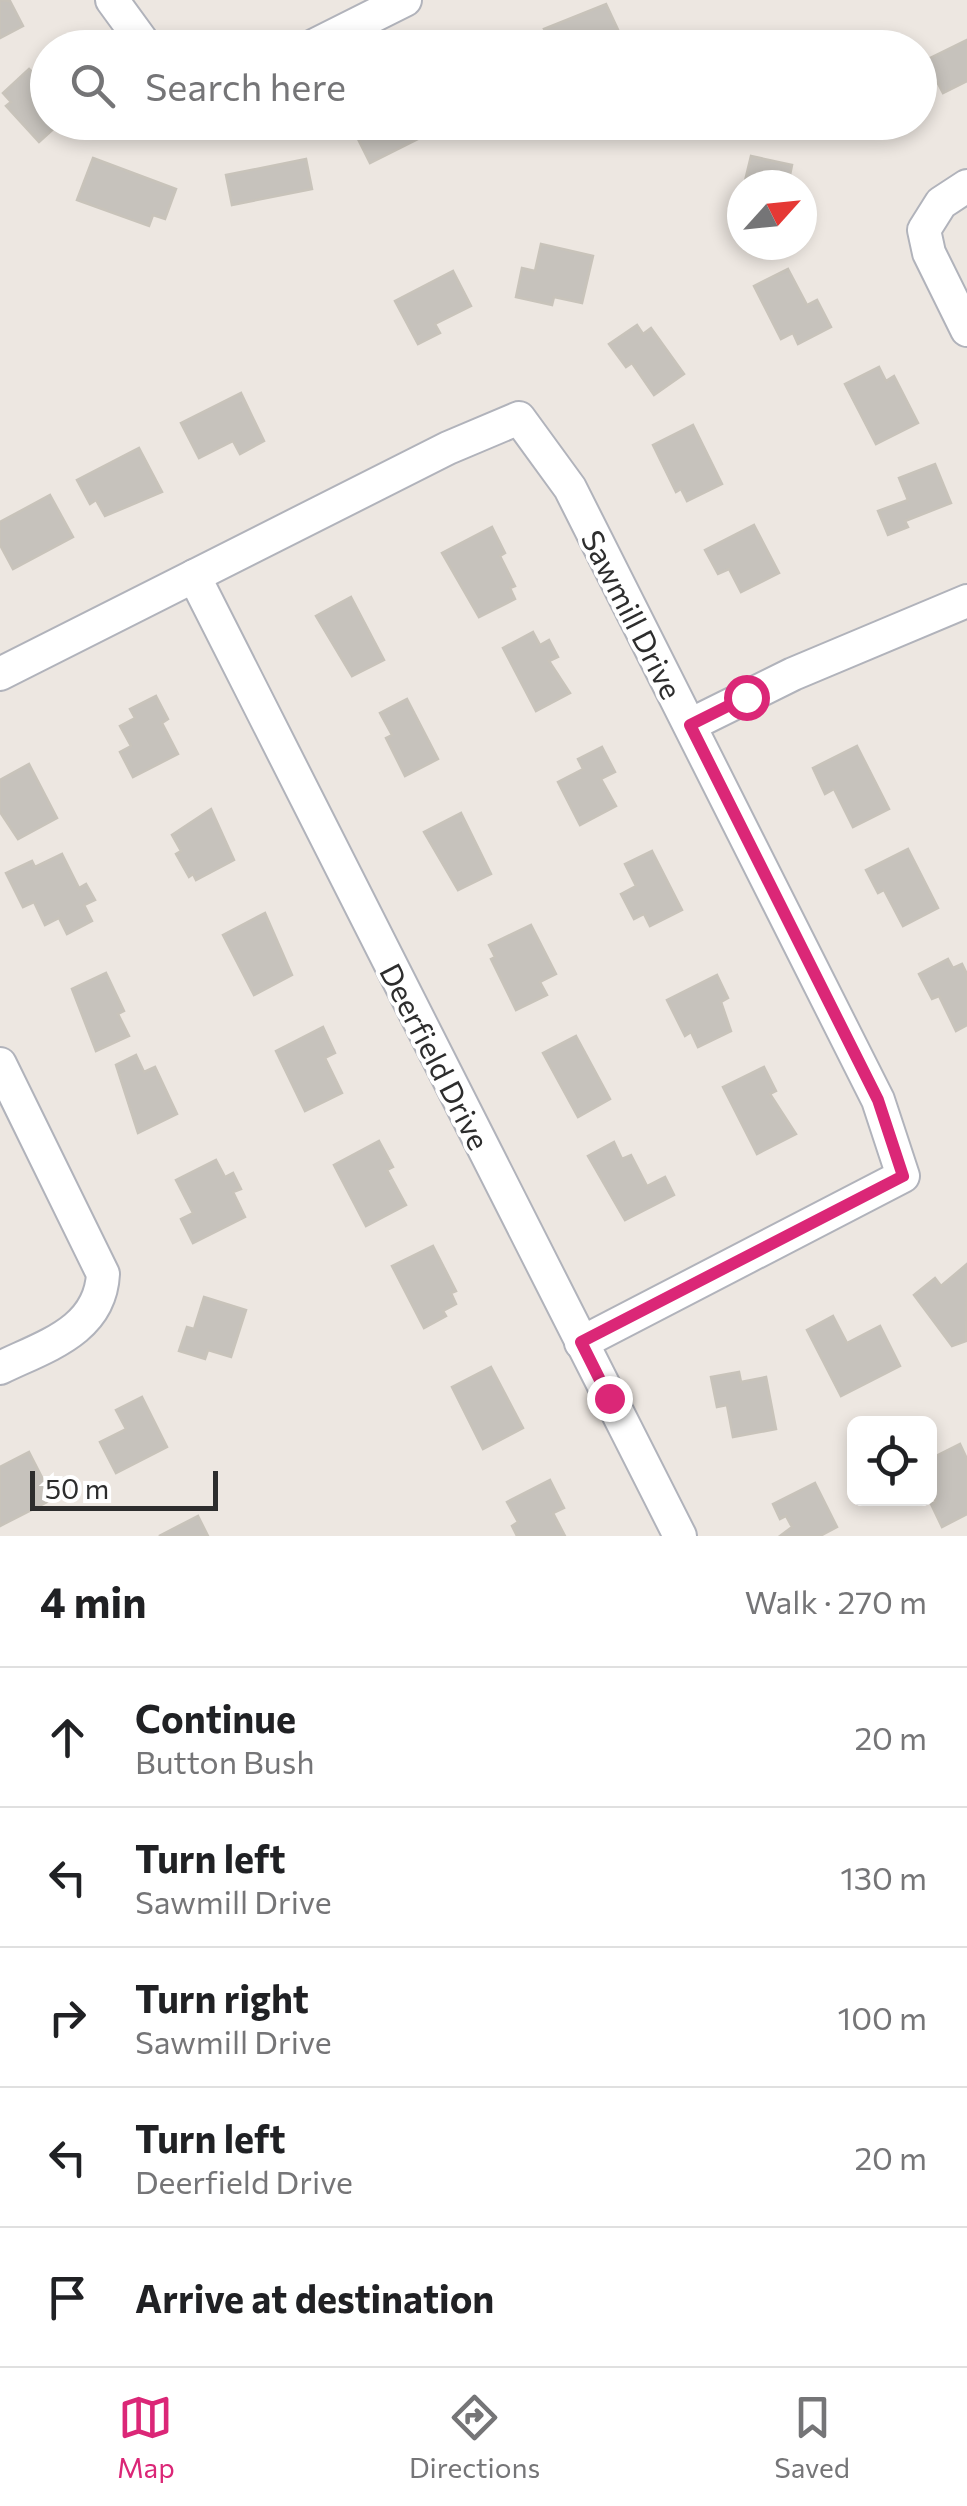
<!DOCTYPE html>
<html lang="en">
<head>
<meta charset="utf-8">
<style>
  body { margin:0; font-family:Commissioner,sans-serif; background:#f6f6f6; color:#202124 }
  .controls { position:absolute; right:30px; bottom:30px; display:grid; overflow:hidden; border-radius:15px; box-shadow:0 5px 15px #0003 }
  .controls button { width:90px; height:90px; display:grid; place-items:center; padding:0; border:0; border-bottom:2px solid #e0e0e0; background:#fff; color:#202124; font:50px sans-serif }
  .compass { position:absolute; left:727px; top:170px; width:90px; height:90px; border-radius:50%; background:#fff; box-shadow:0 5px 15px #0003; rotate:63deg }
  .scale { position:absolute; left:30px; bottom:25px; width:188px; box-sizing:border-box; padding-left:10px; border:5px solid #2d2d2d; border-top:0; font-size:28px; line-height:35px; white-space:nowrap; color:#2d2d2d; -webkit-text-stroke:8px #fff; paint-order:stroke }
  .stop { position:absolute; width:30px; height:30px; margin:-22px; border:8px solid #db2777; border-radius:50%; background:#fff }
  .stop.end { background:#db2777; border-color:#fff; box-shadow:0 2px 10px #0008 }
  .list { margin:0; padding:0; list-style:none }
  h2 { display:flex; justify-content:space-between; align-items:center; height:130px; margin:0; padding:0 40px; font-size:42px }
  h2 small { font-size:32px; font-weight:400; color:#757577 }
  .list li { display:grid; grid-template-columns:65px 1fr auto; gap:30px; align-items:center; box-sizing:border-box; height:140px; padding:0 40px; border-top:2px solid #e0e0e0 }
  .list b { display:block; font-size:38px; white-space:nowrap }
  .list p { margin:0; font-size:32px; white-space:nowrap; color:#757577 }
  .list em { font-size:32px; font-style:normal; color:#757577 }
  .icon { flex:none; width:55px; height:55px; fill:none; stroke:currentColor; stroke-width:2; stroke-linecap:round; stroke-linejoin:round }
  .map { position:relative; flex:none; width:967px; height:1536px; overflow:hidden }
  .search { position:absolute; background:#fff; box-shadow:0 5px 15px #0003; left:30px; right:30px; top:30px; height:110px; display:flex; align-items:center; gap:25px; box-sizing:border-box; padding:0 35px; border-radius:55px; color:#757577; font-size:38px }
  .sheet { height:830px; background:#fff }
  nav { display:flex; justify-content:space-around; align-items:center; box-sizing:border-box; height:140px; border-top:2px solid #e0e0e0; background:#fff; font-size:28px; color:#757577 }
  nav a { display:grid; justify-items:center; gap:5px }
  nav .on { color:#db2777 }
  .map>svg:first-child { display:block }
  .building { fill:#c6c2bc; stroke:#c8c3ba; stroke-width:2.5 }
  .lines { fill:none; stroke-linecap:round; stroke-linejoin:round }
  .minor-casing { stroke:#b1b3bb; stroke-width:36 }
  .minor { stroke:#fff; stroke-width:32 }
  .route { stroke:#db2777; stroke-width:12 }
  .labels { text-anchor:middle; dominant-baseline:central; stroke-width:8; stroke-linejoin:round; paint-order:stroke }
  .street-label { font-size:30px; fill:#2d2d2d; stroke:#fff }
</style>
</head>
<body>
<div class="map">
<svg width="967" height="1536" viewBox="0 0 967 1536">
  <rect width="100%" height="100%" fill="#ede7e1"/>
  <g class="building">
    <path d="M0 0 10 1 23 26 0 38Z"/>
    <path d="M606 4 620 34 607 41 610 48H553L544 29Z"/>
    <path d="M967 40V81L943 93 926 60Z"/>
    <path d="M29 69 41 81 48 80V122H61L39 142 6 106 11 102 3 93Z"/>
    <path d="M356 122H417L424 136 370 163 351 125Z"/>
    <path d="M813 122H859L828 138 820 123Z"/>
    <path d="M751 156 792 165 788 185H744Z"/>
    <path d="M93 158 176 189 165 219 153 215 149 226 77 200Z"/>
    <path d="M306 159 312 189 232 205 226 175Z"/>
    <path d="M541 244 593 256 582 303 554 297 552 305 516 297 522 268 535 271Z"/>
    <path d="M788 269 807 305 817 300 831 327 798 344 793 333 781 339 754 286Z"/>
    <path d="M453 271 471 306 435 324 440 333 418 344 395 301Z"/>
    <path d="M637 325 643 334 651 328 684 374 654 395 632 363 626 367 609 344Z"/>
    <path d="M879 367 886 381 894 376 918 423 876 444 845 384Z"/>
    <path d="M241 393 264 441 240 454 233 441 199 458 181 423Z"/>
    <path d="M693 425 722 484 687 501 681 489 676 492 653 445Z"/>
    <path d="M139 448 162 492 105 516 96 500 90 504 77 480Z"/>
    <path d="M935 464 951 503 905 521 908 527 888 535 878 511 908 500 899 478Z"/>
    <path d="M50 495 73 537 13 569 0 545V522Z"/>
    <path d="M754 525 779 573 741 592 729 569 718 574 705 550Z"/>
    <path d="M492 527 505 553 500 556 515 586 510 588 515 599 479 617 442 553Z"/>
    <path d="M351 597 384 660 352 676 316 616Z"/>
    <path d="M533 632 540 645 549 640 558 657 549 661 570 693 536 711 503 648Z"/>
    <path d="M156 696 168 719 162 723 178 754 133 777 120 752 131 746 120 726 135 718 130 709Z"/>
    <path d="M407 699 438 759 405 776 386 738 392 735 380 713Z"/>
    <path d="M857 746 889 809 853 827 834 789 825 794 813 768Z"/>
    <path d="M602 747 615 772 601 779 616 806 580 825 558 782 583 769 578 759Z"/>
    <path d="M29 764 57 818 18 839 0 812V780Z"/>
    <path d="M211 809 234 860 196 880 193 874 189 877 176 854 181 851 172 835Z"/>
    <path d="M461 813 491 874 458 890 424 832Z"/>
    <path d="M908 849 938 908 903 926 884 890 878 893 866 870Z"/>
    <path d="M652 851 682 910 650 926 644 914 634 919 621 894 636 886 625 864Z"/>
    <path d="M62 854 79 888 86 884 95 900 84 905 92 921 67 934 59 918 45 925 34 902 23 907 6 873 32 861 35 867Z"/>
    <path d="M265 913 292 975 254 995 223 935Z"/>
    <path d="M531 925 556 974 540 982 547 995 516 1010 491 959 495 957 489 945Z"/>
    <path d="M948 959 953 968 962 964 967 974V1025L956 1031 939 996 932 999 919 974Z"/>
    <path d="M106 973 124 1011 118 1014 129 1036 96 1051 72 989Z"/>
    <path d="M717 975 728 998 721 1002 731 1031 698 1047 691 1032 685 1036 667 1000Z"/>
    <path d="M323 1027 335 1053 325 1058 342 1093 305 1111 276 1051Z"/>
    <path d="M576 1036 610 1099 578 1117 543 1053Z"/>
    <path d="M136 1055 144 1072 155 1067 177 1114 138 1133 116 1065Z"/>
    <path d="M764 1067 776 1091 770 1094 796 1134 757 1154 723 1087Z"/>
    <path d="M379 1141 393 1167 387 1170 406 1205 366 1226 334 1165Z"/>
    <path d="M614 1142 622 1159 631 1155 647 1186 665 1177 674 1195 625 1220 588 1156Z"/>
    <path d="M216 1160 225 1177 233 1173 241 1189 233 1192 245 1217 193 1243 181 1219 193 1213 176 1180Z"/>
    <path d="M433 1246 456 1291 451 1293 456 1304 443 1311 446 1316 424 1328 392 1266Z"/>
    <path d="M967 1264 966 1341 952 1346 914 1295 935 1278 941 1286Z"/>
    <path d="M204 1297 246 1310 231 1357 208 1350 205 1359 179 1351 187 1327 194 1329Z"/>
    <path d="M833 1316 847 1343 880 1326 900 1366 841 1396 807 1330Z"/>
    <path d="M491 1367 523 1428 483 1449 452 1387Z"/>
    <path d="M739 1372 741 1382 766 1377 776 1429 733 1437 727 1405 717 1407 711 1377Z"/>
    <path d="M142 1397 167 1447 116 1473 100 1442 126 1429 116 1410Z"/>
    <path d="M960 1444 967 1459V1514L942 1527 931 1504 936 1502 930 1489V1459Z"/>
    <path d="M29 1452 53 1499 0 1526V1467Z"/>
    <path d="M550 1480 564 1508 553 1513 565 1536H517L512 1526 518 1522 507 1502Z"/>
    <path d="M815 1483 837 1527 820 1536H780L792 1527 786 1516 780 1519 773 1504Z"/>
    <path d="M198 1516 208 1536H159Z"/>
  </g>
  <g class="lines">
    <g class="minor-casing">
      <g id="minor">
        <path d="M112 0 147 48"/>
        <path d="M309 48 405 0"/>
        <path d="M967 186 941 203 924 230 929 253 967 330"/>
        <path d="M194 576 680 1536"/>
        <path d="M0 674 448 448 519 418 570 488 878 1100 903 1176 581 1343"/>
        <path d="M690 725 793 674 967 601"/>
        <path d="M0 1064 103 1274C100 1331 45 1346 0 1368"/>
      </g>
    </g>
    <use href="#minor" class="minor"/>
  </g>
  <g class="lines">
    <path class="route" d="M609 1398 581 1342 903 1176 878 1100 690 725 746 697"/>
  </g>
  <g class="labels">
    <g class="street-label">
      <text transform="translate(633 614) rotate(63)">Sawmill Drive</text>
      <text transform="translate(436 1056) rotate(63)">Deerfield Drive</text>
    </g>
  </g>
</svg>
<div class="controls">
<button><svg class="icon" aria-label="locate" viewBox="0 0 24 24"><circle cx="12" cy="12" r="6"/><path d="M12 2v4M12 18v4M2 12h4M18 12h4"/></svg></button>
</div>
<svg class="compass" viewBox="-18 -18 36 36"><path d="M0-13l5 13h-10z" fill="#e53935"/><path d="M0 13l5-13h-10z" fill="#757577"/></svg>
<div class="scale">50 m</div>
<div class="stop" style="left:746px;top:697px"></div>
<div class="stop end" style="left:609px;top:1398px"></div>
<div class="search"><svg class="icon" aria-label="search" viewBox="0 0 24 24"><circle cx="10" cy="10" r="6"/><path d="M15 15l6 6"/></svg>Search here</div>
</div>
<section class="sheet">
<h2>4 min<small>Walk · 270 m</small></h2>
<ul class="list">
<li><svg class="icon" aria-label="ahead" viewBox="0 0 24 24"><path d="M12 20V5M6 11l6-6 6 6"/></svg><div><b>Continue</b><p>Button Bush</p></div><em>20 m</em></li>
<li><svg class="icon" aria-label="left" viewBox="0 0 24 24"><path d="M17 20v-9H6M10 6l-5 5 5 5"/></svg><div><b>Turn left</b><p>Sawmill Drive</p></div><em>130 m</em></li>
<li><svg class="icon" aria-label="right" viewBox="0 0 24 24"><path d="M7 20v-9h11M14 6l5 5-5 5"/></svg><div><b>Turn right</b><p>Sawmill Drive</p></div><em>100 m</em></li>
<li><svg class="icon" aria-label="left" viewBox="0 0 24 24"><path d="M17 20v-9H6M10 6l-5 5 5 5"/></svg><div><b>Turn left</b><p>Deerfield Drive</p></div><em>20 m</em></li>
<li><svg class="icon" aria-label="arrive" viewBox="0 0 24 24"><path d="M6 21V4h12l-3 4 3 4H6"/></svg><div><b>Arrive at destination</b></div></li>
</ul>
</section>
<nav>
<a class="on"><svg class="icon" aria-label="map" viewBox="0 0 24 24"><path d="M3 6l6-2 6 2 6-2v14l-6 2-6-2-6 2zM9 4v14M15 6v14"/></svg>Map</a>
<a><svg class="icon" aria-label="directions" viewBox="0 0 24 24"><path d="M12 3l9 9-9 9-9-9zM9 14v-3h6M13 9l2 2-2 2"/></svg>Directions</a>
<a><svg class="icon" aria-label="saved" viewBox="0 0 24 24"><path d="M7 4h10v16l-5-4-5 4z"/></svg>Saved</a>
</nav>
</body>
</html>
